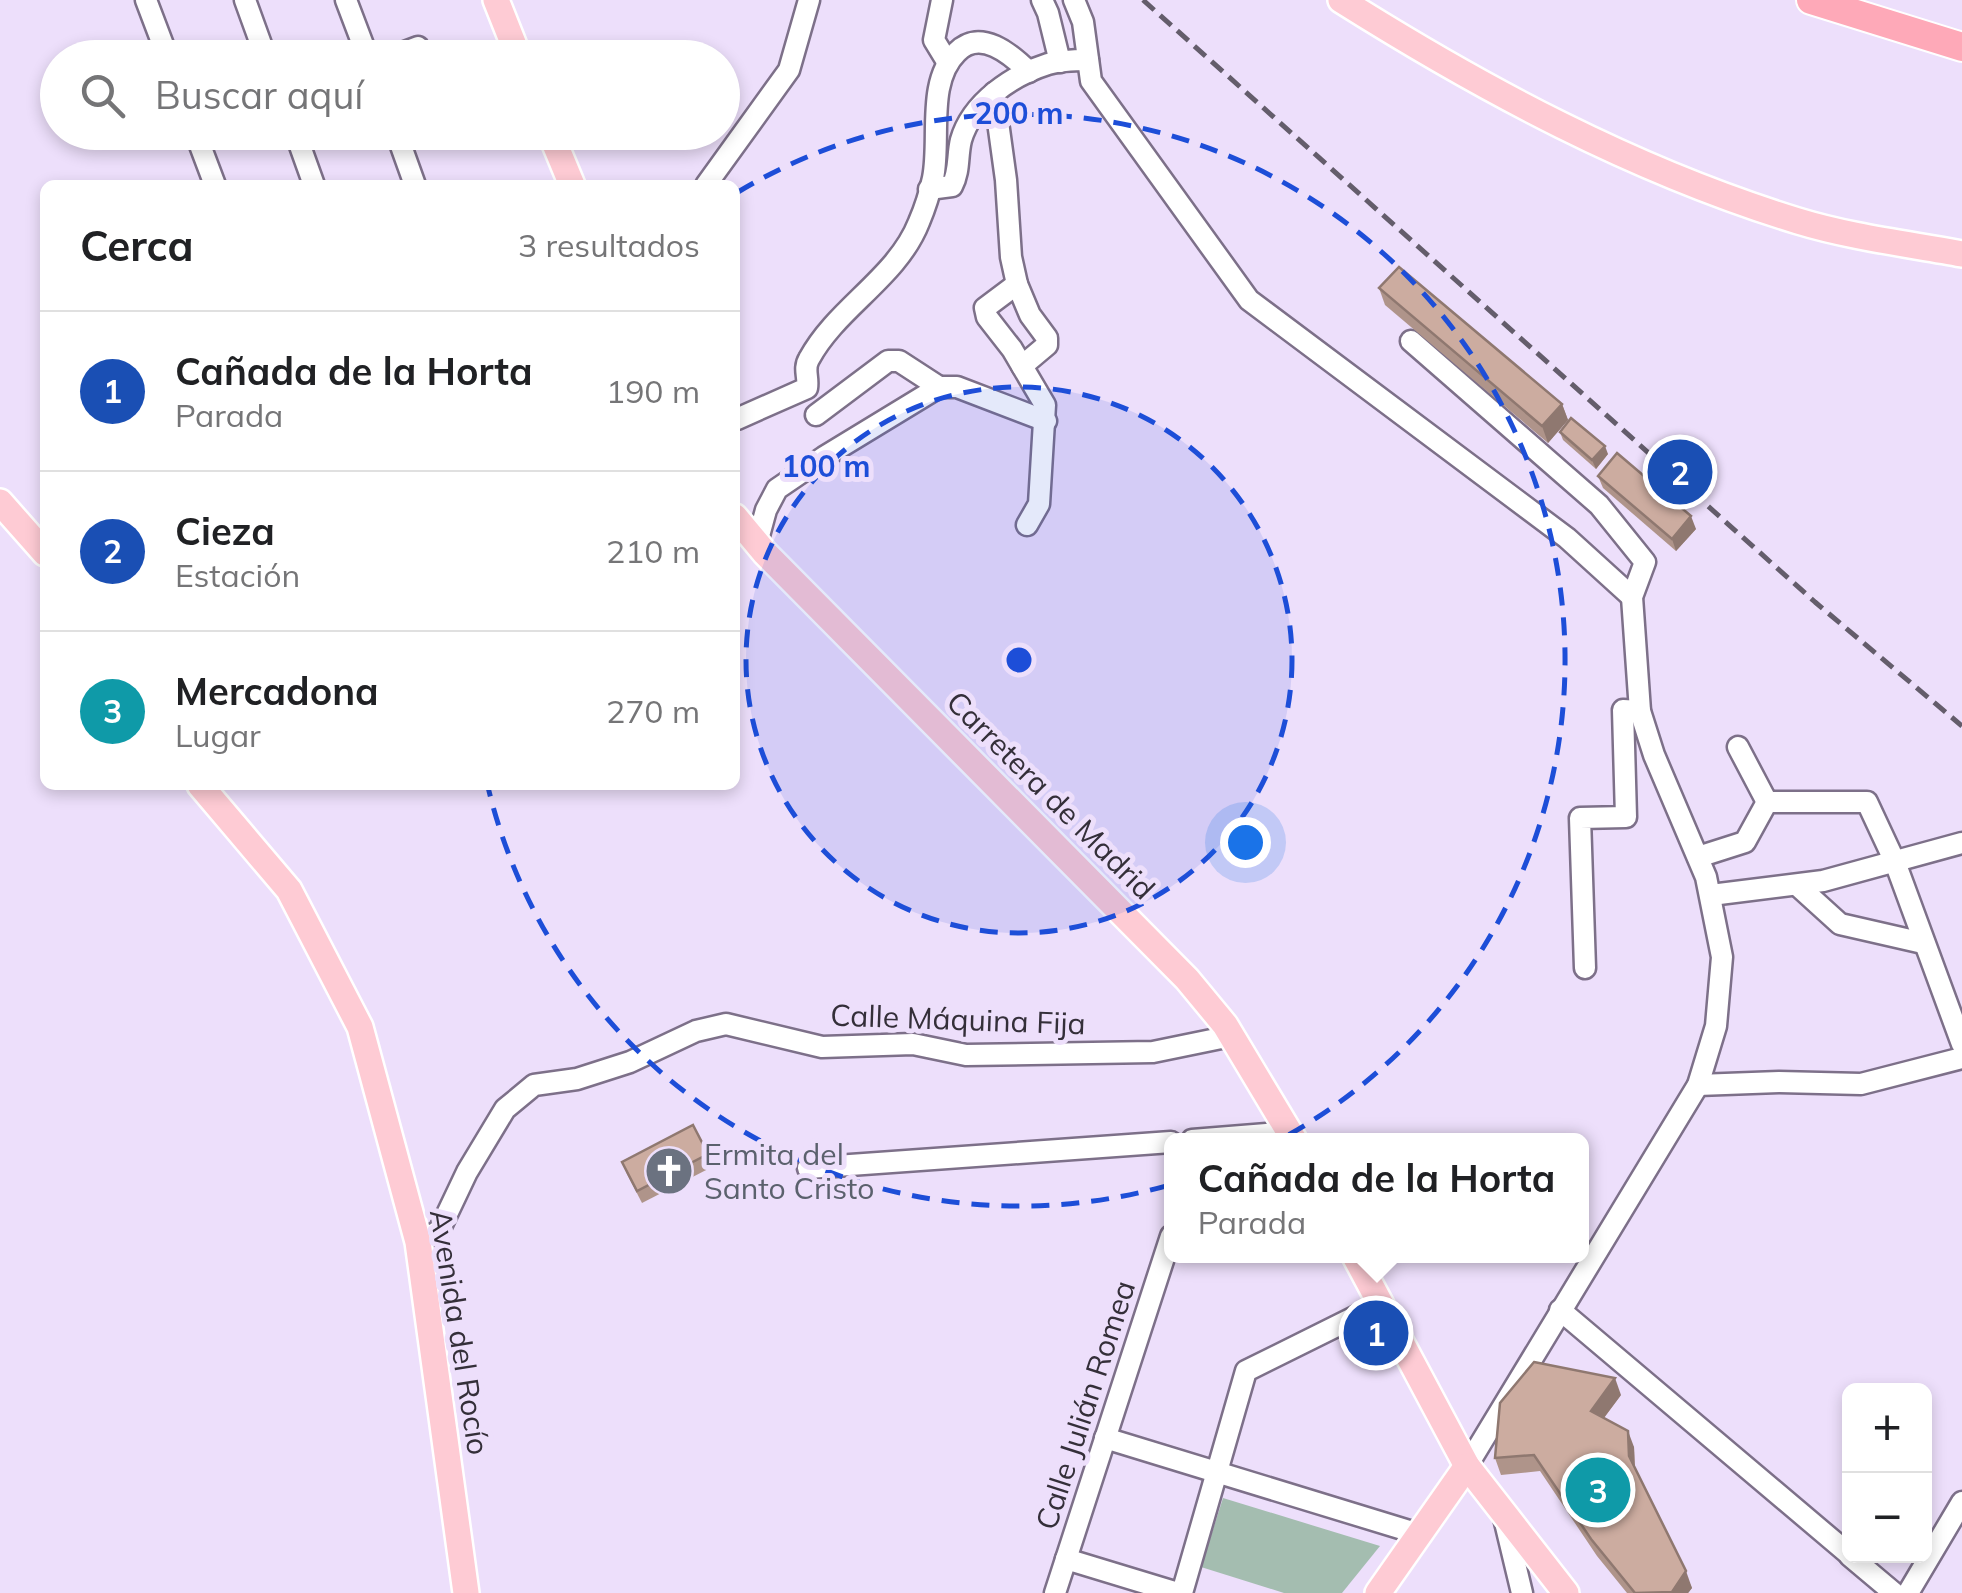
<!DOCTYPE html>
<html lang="es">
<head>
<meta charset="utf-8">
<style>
  body { margin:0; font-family:Mulish,sans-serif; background:#f2f2f2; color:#202124 }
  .controls { position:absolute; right:30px; bottom:30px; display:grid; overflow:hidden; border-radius:15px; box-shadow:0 5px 15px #0003 }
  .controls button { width:90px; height:90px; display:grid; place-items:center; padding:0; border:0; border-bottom:2px solid #e0e0e0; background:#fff; color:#202124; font:50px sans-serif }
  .you { position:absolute; left:1245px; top:842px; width:35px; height:35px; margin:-25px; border:8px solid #fff; border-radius:50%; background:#1a73e8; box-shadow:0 0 0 15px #1a73e833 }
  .badge { display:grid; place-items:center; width:65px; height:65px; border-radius:50%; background:#2563eb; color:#fff; font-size:32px; font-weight:700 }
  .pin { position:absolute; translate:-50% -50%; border:5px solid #fff; box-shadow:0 2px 10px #0006 }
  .popup { position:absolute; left:1164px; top:1133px; width:425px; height:130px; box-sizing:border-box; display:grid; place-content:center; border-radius:15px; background:#fff; filter:drop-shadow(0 2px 8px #0005); font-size:32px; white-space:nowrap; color:#757577 }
  .popup b { font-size:38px; color:#202124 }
  .popup::after { content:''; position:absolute; left:50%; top:100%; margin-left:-20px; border:20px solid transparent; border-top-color:#fff }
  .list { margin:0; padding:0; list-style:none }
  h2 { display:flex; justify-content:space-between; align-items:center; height:130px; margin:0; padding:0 40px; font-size:42px }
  h2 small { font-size:32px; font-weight:400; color:#757577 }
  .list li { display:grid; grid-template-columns:65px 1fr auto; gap:30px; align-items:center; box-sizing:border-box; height:160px; padding:0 40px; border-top:2px solid #e0e0e0 }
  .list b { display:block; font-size:38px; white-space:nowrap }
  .list p { margin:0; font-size:32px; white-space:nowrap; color:#757577 }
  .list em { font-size:32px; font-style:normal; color:#757577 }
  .icon { flex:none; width:55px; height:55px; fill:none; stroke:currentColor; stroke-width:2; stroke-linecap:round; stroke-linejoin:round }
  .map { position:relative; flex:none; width:1962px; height:1593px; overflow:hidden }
  .search { position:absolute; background:#fff; box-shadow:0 5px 15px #0003; left:40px; top:40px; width:700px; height:110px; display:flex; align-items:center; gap:25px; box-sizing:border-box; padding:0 35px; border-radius:55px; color:#757577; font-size:38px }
  .panel { position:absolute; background:#fff; box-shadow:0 5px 15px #0003; left:40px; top:180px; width:700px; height:610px; border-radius:15px }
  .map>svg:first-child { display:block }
  .green { fill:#a4bdb0 }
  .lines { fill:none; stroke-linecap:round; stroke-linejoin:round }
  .minor-casing { stroke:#7d7089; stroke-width:25 }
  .major-casing { stroke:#fff; stroke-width:30 }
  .highway-casing { stroke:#fff; stroke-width:32 }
  .minor { stroke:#fff; stroke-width:20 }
  .major { stroke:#fecbd4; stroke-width:25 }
  .highway { stroke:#fea9b8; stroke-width:28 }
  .rail { stroke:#645d6b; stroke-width:5; stroke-dasharray:15 8; stroke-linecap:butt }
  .wall { fill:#af948a }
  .shaded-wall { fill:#8f7870 }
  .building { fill:#ccaca0; stroke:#8f7870; stroke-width:2.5 }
  .ring { fill:none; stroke:#1d4ed8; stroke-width:5; stroke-dasharray:18 12 }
  .labels { text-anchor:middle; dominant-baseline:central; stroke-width:10; stroke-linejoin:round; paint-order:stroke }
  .street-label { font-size:30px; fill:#342f39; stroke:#eddffb }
  .worship-label { font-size:30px; fill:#5b616d; stroke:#eddffb; text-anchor:start }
  .centre { fill:#1d4ed8; stroke:#eddffb; stroke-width:5 }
  .ring-label { font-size:30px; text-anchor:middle; font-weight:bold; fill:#1d4ed8; stroke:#eddffb; stroke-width:10; stroke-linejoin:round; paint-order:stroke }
</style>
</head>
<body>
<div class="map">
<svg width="1962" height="1593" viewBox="0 0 1962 1593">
  <rect width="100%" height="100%" fill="#eddffb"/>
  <path class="green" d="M1223 1498 1380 1546 1342 1593H1284L1201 1567Z"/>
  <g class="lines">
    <g class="minor-casing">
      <g id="minor">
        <path d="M146 0 168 58"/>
        <path d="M245 0 266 58"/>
        <path d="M346 0 368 58"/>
        <path d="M942 0 934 40 948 63"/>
        <path d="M1042 0 1048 13 1060 62"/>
        <path d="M1074 0 1083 22 1091 81 1249 300 1567 538 1632 597"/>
        <path d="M389 58 418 47"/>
        <path d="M994 93 1006 180 1011 257 1017 284 1030 315 1047 338V345L1022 366"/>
        <path d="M195 132 215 185"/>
        <path d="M295 132 314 185"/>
        <path d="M396 132 415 185"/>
        <path d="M706 185 789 70 809 0"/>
        <path d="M929 189 952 186C960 171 957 156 961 140 972 102 1013 75 1048 64 1061 60 1075 60 1088 60"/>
        <path d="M1017 284 985 308 987 317 1012 349 1045 405 1039 504 1027 525"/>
        <path d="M1411 341 1599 505 1645 562 1632 597 1640 711 1654 755 1706 877 1722 957 1716 1026 1698 1085 1467 1466"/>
        <path d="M816 415 888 361H899L939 387"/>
        <path d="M737 419 807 388C809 377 803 369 809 359 837 307 897 278 919 222 925 208 930 192 933 178 941 139 926 82 957 52 980 28 1011 54 1029 72"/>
        <path d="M757 543 766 510 777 489 824 457 939 387H957L1046 421"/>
        <path d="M1738 747 1767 802"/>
        <path d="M1698 857 1745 842 1767 802H1867L1895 862 1962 1044"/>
        <path d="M1797 885 1840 924 1923 943"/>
        <path d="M1711 895 1823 881 1962 843"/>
        <path d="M1585 968 1580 818 1626 817 1623 710 1640 711"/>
        <path d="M1698 1085 1779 1082 1861 1084 1962 1058"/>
        <path d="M1192 1140 1290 1132"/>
        <path d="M808 1168 1171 1142"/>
        <path d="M418 1242 439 1231 467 1172 505 1109 534 1085 577 1079 630 1062 696 1031 726 1024 822 1047 913 1044 966 1055 1153 1052 1231 1036"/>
        <path d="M1560 1310 1850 1555"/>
        <path d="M1105 1438 1419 1534"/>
        <path d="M1504 1518 1522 1593"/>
        <path d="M1850 1556 1894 1593"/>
        <path d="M1066 1559 1178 1593"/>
        <path d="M1055 1593 1171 1236"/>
        <path d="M1182 1593 1246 1371 1381 1304"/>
        <path d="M1908 1593 1962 1502"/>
      </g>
    </g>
    <g class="major-casing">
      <g id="major">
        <path d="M496 0 519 58"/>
        <path d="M1341 0C1484 90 1635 171 1798 221 1850 237 1908 244 1962 254"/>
        <path d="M550 132 572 185"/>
        <path d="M0 502 45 553"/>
        <path d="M735 517 765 553 1187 979 1225 1025 1294 1140"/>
        <path d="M200 785 289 890 360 1027 418 1242 466 1593"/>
        <path d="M1355 1256 1467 1466 1566 1593"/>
        <path d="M1378 1593 1467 1466"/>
      </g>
    </g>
    <g class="highway-casing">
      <path id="highway" d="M1811 0 1962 47"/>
    </g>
    <use href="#minor" class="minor"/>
    <use href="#major" class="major"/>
    <use href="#highway" class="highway"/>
    <path class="rail" d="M1143 0 1815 602 1962 726"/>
  </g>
  <g class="wall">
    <path d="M1379 288 1562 404 1568 420 1548 443 1385 305Z"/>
    <path d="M1560 432 1608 454 1596 469 1563 440Z"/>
    <path d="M1598 476 1696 529 1676 551 1603 488Z"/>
    <path d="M708 1154 712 1167 642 1203 627 1174 622 1162Z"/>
    <path d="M1621 1395 1604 1418 1634 1447 1635 1468 1692 1588 1688 1593H1627L1597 1556 1540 1471 1501 1475 1495 1458Z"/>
  </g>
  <g class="shaded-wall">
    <path d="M1562 404 1568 420 1548 443 1542 426Z"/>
    <path d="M1605 446 1608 454 1596 469 1592 460Z"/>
    <path d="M1691 516 1696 529 1676 551 1672 539Z"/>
    <path d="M1615 1378 1621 1395 1597 1427 1591 1411Z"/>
    <path d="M1628 1431 1634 1447 1635 1473 1629 1456Z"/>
    <path d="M1686 1571 1692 1588 1688 1593H1672Z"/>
  </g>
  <g class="building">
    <path d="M1399 267 1562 404 1542 426 1379 288Z"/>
    <path d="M1571 418 1605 446 1592 460 1560 432Z"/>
    <path d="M1617 453 1691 516 1672 539 1598 476Z"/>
    <path d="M693 1125 708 1154 637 1191 622 1162Z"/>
    <path d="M1534 1362 1615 1378 1591 1411 1628 1431 1629 1456 1686 1571 1672 1592 1635 1593 1591 1539 1534 1455 1495 1458 1500 1403Z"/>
  </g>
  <circle cx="1019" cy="660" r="273" fill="#1d4ed8" fill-opacity=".12"/>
  <g class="ring">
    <circle cx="1019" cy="660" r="273"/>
    <path d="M738 192A546 546 0 1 1 488 787"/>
  </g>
  <defs>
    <g id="church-disc" transform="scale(2.5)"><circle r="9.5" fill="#6b7280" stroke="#eddffb"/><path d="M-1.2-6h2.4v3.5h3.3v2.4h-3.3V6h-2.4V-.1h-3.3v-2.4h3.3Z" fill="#fff"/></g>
  </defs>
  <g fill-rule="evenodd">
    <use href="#church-disc" x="669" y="1171"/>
  </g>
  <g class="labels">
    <g class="street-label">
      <text transform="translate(1051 795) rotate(45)">Carretera de Madrid</text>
      <text transform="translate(958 1019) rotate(2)">Calle Máquina Fija</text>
      <text transform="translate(460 1332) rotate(81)">Avenida del Rocío</text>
      <text transform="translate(1085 1405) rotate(-72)">Calle Julián Romea</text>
    </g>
    <g class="worship-label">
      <text x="704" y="1154">Ermita del<tspan x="704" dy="34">Santo Cristo</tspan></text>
    </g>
  </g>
  <circle cx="1019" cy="660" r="15" class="centre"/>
  <g class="ring-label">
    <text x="1019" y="124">200 m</text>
    <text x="826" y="477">100 m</text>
  </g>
</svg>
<div class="controls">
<button>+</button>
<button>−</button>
</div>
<div class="you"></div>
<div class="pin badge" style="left:1376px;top:1333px;background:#1a4fb4">1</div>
<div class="popup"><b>Cañada de la Horta</b>Parada</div>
<div class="pin badge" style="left:1680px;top:472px;background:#1a4fb4">2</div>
<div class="pin badge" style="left:1598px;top:1490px;background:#0f9aa8">3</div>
<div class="search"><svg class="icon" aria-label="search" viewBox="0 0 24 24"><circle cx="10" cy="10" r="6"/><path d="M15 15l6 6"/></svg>Buscar aquí</div>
<section class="panel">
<h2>Cerca<small>3 resultados</small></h2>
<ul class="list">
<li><span class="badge" style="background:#1a4fb4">1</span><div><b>Cañada de la Horta</b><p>Parada</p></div><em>190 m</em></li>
<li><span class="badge" style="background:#1a4fb4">2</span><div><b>Cieza</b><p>Estación</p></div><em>210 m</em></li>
<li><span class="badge" style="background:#0f9aa8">3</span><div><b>Mercadona</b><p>Lugar</p></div><em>270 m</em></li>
</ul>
</section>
</div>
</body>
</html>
